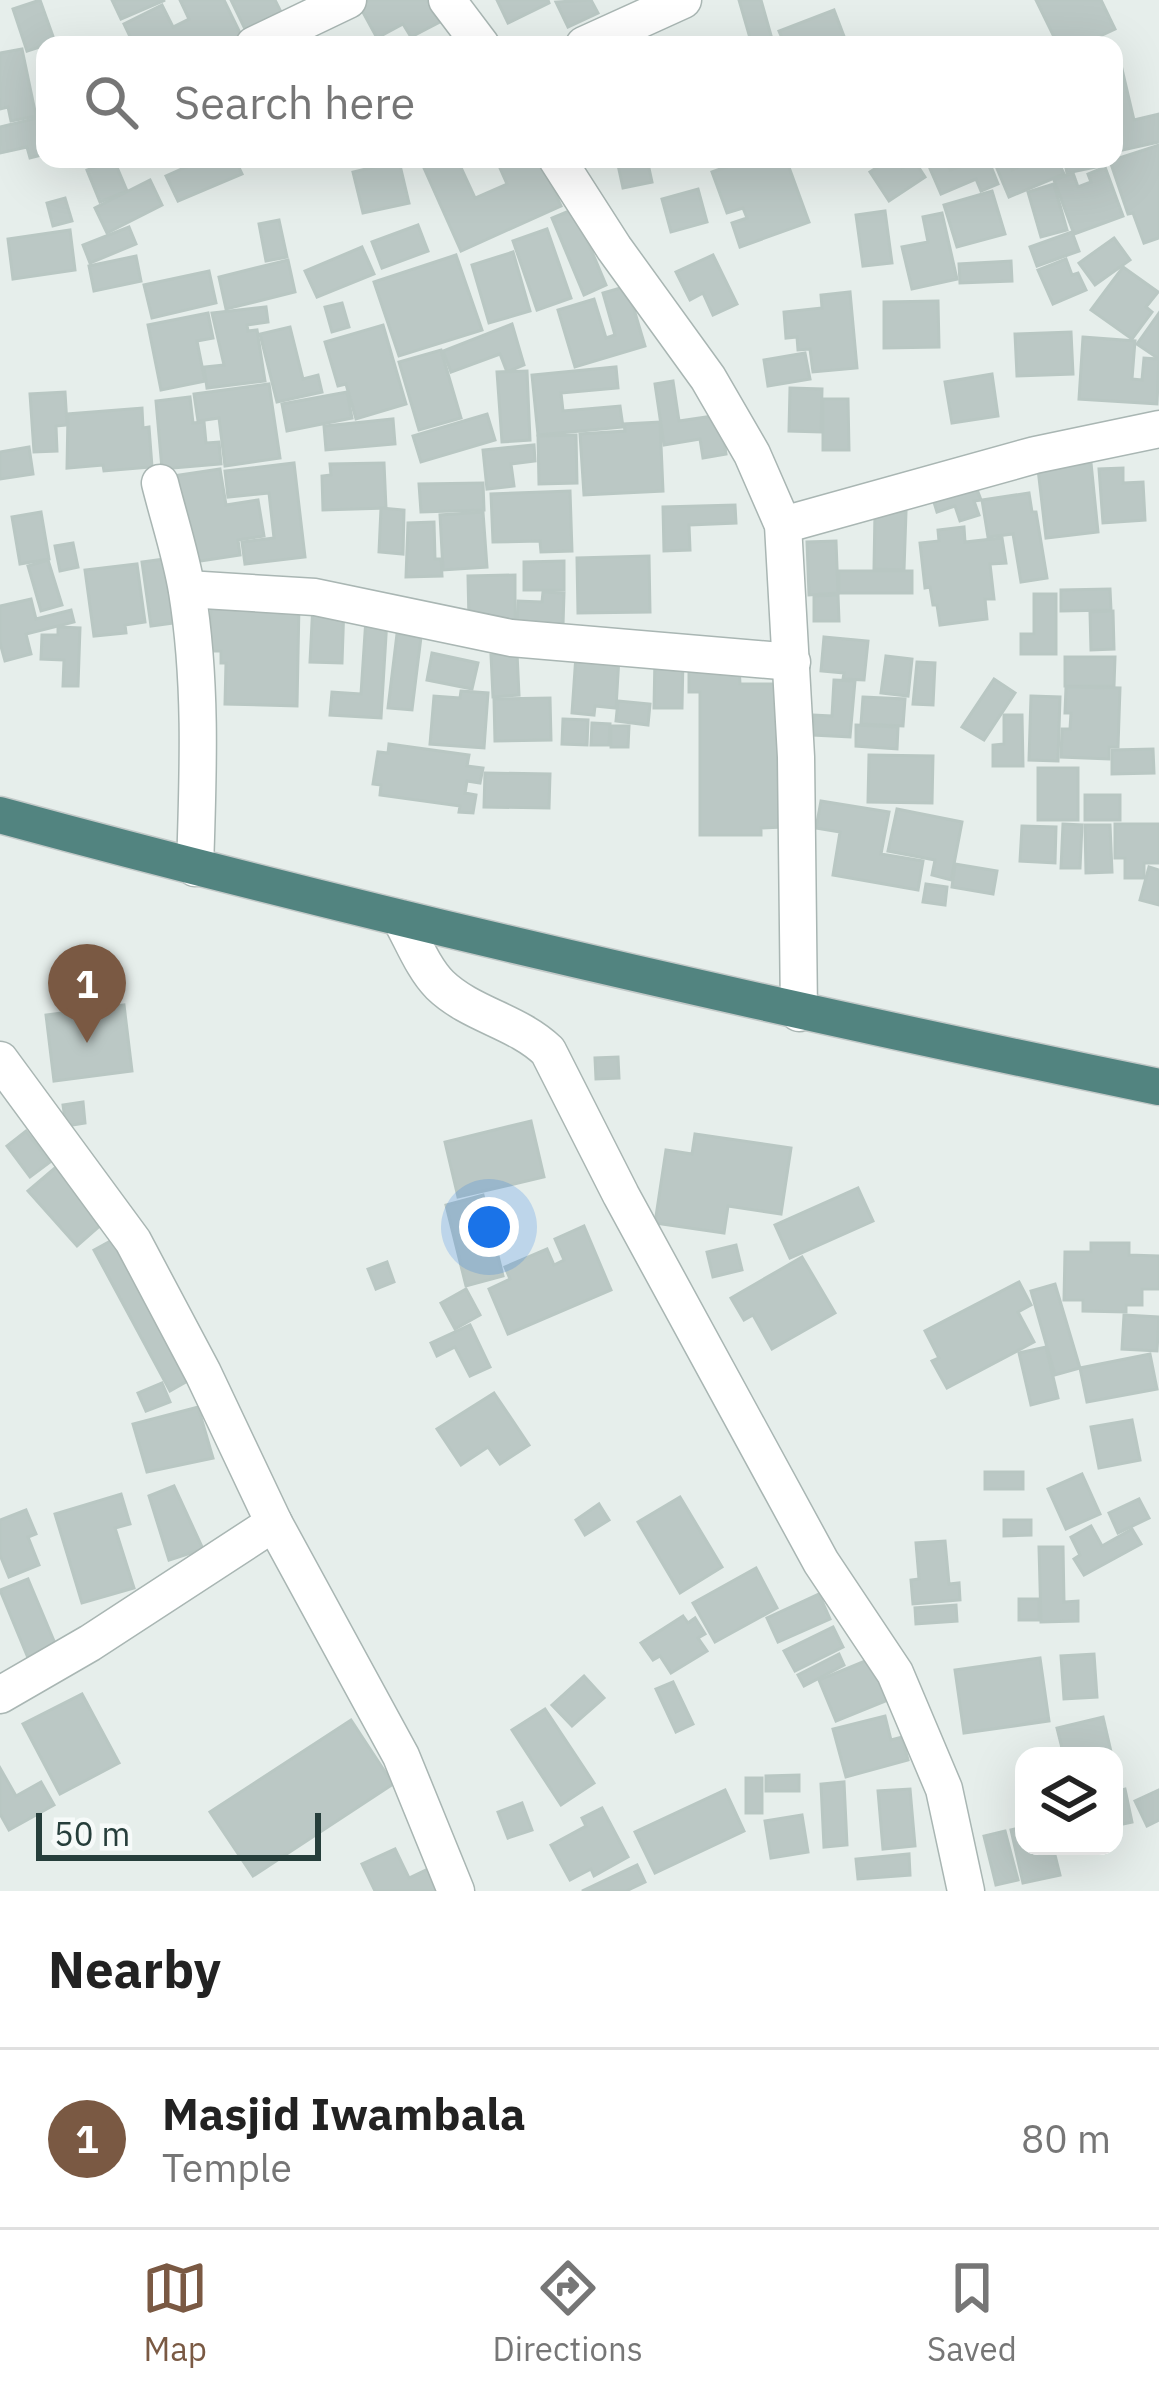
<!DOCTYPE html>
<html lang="en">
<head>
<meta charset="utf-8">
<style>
  body { margin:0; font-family:"IBM Plex Sans",sans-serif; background:#f2f2f2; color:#222 }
  .controls { position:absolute; right:36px; bottom:36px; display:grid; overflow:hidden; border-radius:24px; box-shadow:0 12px 48px #0002 }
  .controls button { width:108px; height:108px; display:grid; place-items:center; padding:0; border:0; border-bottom:3px solid #e0e0e0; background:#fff; color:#222; font:60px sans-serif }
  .scale { position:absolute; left:36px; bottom:30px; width:285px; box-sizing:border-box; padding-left:12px; border:6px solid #263e3b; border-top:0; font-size:33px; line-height:42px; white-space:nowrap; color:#263e3b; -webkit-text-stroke:9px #f6faf9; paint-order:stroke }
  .you { position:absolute; left:489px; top:1227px; width:42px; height:42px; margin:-30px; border:9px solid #fff; border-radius:50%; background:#1a73e8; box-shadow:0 0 0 18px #1a73e833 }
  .badge { display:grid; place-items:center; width:78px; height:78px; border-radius:50%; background:#7a5943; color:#fff; font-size:39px; font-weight:700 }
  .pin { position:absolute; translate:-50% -99px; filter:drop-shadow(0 3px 6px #0008) }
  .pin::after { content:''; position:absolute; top:63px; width:42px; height:36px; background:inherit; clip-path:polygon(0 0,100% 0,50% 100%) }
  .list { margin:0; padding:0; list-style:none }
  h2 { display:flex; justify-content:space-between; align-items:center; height:156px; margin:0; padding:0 48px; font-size:51px }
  h2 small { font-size:39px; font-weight:400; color:#767676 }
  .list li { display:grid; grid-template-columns:78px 1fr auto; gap:36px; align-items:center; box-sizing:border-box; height:180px; padding:0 48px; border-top:3px solid #e0e0e0 }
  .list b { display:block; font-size:45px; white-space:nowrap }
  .list p { margin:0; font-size:39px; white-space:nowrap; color:#767676 }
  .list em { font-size:39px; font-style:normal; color:#767676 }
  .icon { flex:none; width:66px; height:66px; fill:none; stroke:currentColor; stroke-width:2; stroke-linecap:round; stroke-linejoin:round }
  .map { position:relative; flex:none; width:1159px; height:1891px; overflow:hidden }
  .search { position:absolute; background:#fff; box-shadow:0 12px 48px #0002; left:36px; right:36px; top:36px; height:132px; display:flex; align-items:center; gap:30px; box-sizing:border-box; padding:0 42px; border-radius:24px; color:#767676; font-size:45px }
  .sheet { height:336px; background:#fff }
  nav { display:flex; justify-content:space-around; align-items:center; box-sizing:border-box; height:168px; border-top:3px solid #e0e0e0; background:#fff; font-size:33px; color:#767676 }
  nav a { display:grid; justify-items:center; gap:6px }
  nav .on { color:#7a5943 }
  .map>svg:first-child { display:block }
  .building { fill:#bbc8c5; stroke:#b9c7c3; stroke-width:3 }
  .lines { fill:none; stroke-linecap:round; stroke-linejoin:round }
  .minor-casing { stroke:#a9b6b3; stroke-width:39 }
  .trunk-casing { stroke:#c2c9c8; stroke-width:39 }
  .minor { stroke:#fff; stroke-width:36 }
  .trunk { stroke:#528480; stroke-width:36 }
</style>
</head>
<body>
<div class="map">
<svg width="1159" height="1891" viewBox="0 0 1159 1891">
  <rect width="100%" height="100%" fill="#e6eeeb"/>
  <g class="building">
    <path d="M40 0 55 42 27 51 13 9Z"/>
    <path d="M112 0H165L121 19Z"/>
    <path d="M180 0H224L243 39 230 45H134L124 24 162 5 173 27 189 19Z"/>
    <path d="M231 0H275L281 12 245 29Z"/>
    <path d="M369 0H427L440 22 411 37 403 24 377 38 359 5Z"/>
    <path d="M497 0H548L549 3 508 23Z"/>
    <path d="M591 0 598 13 568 27 556 2Z"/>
    <path d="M739 0H761L772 39 752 45Z"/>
    <path d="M1036 0H1101L1115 29 1081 45H1058Z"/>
    <path d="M834 10 845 39 830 45H785L779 31Z"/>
    <path d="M22 49 36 116 11 121 8 107 0 109V53Z"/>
    <path d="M1122 69 1134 120 1159 114V142L1114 152V71Z"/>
    <path d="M37 118 41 135 45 134V154L30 158 27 147 0 153V127Z"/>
    <path d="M1159 145V238L1144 243 1133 213 1128 214 1110 161Z"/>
    <path d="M204 159H235L242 174 178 201 166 176Z"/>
    <path d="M420 159H457L475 198 507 184 496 159H540L561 206 461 251Z"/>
    <path d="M647 159 652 182 623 188 618 165Z"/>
    <path d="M726 159H786L809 222 740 247 732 223 747 218 743 208 727 213 712 172 729 166Z"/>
    <path d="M890 159H896L902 168 914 160 925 177 889 201 870 172Z"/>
    <path d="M945 159 950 170 960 167 957 159H988L998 184 981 191 976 179 941 194 928 164Z"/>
    <path d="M993 159H1008L1012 170 1035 159H1057L1064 174 1009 197Z"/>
    <path d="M1064 159H1104L1105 165 1067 173Z"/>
    <path d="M114 160 127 191 100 202 87 170Z"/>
    <path d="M399 161 409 203 363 213 353 172Z"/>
    <path d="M1105 167 1123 216 1074 234 1054 180 1073 173 1078 187 1091 182 1088 174Z"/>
    <path d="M150 180 162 205 107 233 95 208Z"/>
    <path d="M1054 184 1067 230 1041 237 1028 192Z"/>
    <path d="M698 189 707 222 671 232 662 199Z"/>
    <path d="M992 191 1005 234 957 247 944 205Z"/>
    <path d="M65 198 72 221 53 226 47 203Z"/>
    <path d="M574 209 606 285 584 295 552 218Z"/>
    <path d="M885 211 892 263 863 266 856 215Z"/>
    <path d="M942 213 957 279 912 289 902 247 928 242 923 217Z"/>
    <path d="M279 220 287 257 266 261 259 224Z"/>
    <path d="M418 225 428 251 382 268 372 242Z"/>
    <path d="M129 227 136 244 90 263 83 245Z"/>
    <path d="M547 229 571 298 537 310 513 241Z"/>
    <path d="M70 230 75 270 13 279 8 239Z"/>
    <path d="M1072 232 1079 251 1037 266 1030 247Z"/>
    <path d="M1114 238 1130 260 1095 285 1079 263Z"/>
    <path d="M362 247 374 274 317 297 305 271Z"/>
    <path d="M513 252 530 311 489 323 472 265Z"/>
    <path d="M456 255 482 330 399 356 374 282Z"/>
    <path d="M713 255 737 304 713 315 703 293 690 300 676 272Z"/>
    <path d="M136 256 141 281 94 291 89 266Z"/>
    <path d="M1066 259 1072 275 1078 273 1086 290 1053 304 1038 270Z"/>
    <path d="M288 260 295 292 226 309 219 277Z"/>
    <path d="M1011 261 1012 281 960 283 959 264Z"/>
    <path d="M1123 267 1158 292 1146 307 1152 312 1132 339 1091 310Z"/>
    <path d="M209 271 216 303 152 318 144 285Z"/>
    <path d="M627 286 645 346 575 367 558 310 594 299 606 338 615 335 603 293Z"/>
    <path d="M850 292 857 368 813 372 810 349 798 350 797 337 786 338 784 312 822 308 821 295Z"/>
    <path d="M938 301 939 347 884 348V302Z"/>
    <path d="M342 303 349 327 332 332 325 307Z"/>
    <path d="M266 307 268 322 247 325 248 331 257 330 265 381 207 388 204 367 224 365 212 313Z"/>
    <path d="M208 313 213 338 197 341 205 381 161 390 148 325Z"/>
    <path d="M1159 313V359L1137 344Z"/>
    <path d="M512 324 524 365 507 372 500 354 451 372 443 351Z"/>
    <path d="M383 325 406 404 356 419 346 384 338 386 325 342Z"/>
    <path d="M290 327 303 379 318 375 322 392 277 402 260 334Z"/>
    <path d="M1071 332 1073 374 1017 376 1015 334Z"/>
    <path d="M1083 337 1135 341 1132 379 1142 380 1144 358 1159 359 1157 404 1079 399Z"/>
    <path d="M441 350 461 418 419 430 399 362Z"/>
    <path d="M805 353 810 379 768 386 764 360Z"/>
    <path d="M616 367 618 388 561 393 563 411 620 406 623 427 538 435 532 375Z"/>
    <path d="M527 371 530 440 502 442 497 372Z"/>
    <path d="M992 374 998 416 952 423 945 382Z"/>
    <path d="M673 381 679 421 720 415 726 454 703 458 700 439 664 445 655 384Z"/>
    <path d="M269 384 280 458 225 466 219 418 198 421 194 394Z"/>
    <path d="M790 388 822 389 821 432 789 431Z"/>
    <path d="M65 392 67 425 56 426 57 451 34 452 30 394Z"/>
    <path d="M347 392 352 418 287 431 282 404Z"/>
    <path d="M190 397 193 423 204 422 206 443 219 442 221 464 162 469 156 401Z"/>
    <path d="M823 399H848L849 450H823Z"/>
    <path d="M142 408 143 428 149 427 152 467 104 471 103 465 67 468 68 414Z"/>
    <path d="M487 414 495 440 421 462 413 436Z"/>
    <path d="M393 419 395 444 326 450 324 426Z"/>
    <path d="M660 422 663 491 584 495 580 434 625 431 624 424Z"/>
    <path d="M576 435 577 483 539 484 538 436Z"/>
    <path d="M534 445 535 461 511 464 514 486 487 489 483 450Z"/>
    <path d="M29 447 33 474 0 479V452Z"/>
    <path d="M294 463 305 557 245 564 242 542 274 538 269 493 228 497 225 471Z"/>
    <path d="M384 463 386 508 323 510 322 476 331 475 330 464Z"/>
    <path d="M1091 463 1098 532 1046 538 1038 469Z"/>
    <path d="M1123 468V483L1143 482 1145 520 1103 523 1099 469Z"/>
    <path d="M220 469 226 505 258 500 264 536 238 540 240 555 187 563 173 476Z"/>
    <path d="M972 476 981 500 974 501 979 515 960 521 955 506 937 512 930 489Z"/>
    <path d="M483 483 484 510 421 512 419 484Z"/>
    <path d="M570 491 572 551 541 552 540 541 493 542 491 494Z"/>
    <path d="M1029 493 1032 512H1036L1047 578 1021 582 1013 534 988 537 982 500Z"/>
    <path d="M735 505 736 523 689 525 690 550 664 551 663 507Z"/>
    <path d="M381 508 404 510 403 554 379 552Z"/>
    <path d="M41 512 49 559 20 564 12 517Z"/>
    <path d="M483 512 487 567 443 570 440 515Z"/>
    <path d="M875 512H906L904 570 874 569Z"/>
    <path d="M434 522 435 559H441L442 576 406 577 408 523Z"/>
    <path d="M964 527 965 542 1002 538 1006 563 990 564 994 599H985L987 619 940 625 937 605H933L930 587 925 588 920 543 939 541 938 530Z"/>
    <path d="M836 541 838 593 809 595 807 542Z"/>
    <path d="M73 543 78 567 60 571 55 546Z"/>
    <path d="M649 556 650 612 578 613 577 558Z"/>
    <path d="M172 558 181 622 151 626 142 562Z"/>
    <path d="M48 560 62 605 41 611 28 566Z"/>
    <path d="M564 561V590H524V562Z"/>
    <path d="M137 564 145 622 125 625 126 633 94 636 85 570Z"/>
    <rect x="839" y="571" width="73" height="22"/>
    <path d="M515 575V621H469L468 576Z"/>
    <path d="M1110 589 1111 610 1061 611V590Z"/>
    <path d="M543 592 564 593 563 625 517 624 518 601 542 602Z"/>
    <path d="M1034 594H1056V654H1021V634H1034Z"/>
    <path d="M838 595 839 621H814V596Z"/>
    <path d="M31 599 36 619 71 610 74 622 26 634 31 654 5 661 0 643V606Z"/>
    <path d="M211 602 299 604 297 706 225 704 226 663H221V651H210Z"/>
    <path d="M313 603 344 604 342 663 310 662Z"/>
    <path d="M1113 611 1114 649 1091 650 1090 612Z"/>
    <path d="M366 618 387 619 381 718 330 715 332 692 361 694Z"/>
    <path d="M58 627 80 628 78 686H63L64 660 41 659 42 635H58Z"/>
    <path d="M397 634 421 637 412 710 388 708Z"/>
    <path d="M824 637 868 641 864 680 843 679 844 673 821 671Z"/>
    <path d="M432 653 478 663 472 689 427 680Z"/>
    <path d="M517 653 519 695 493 697 491 655Z"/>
    <path d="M576 655 619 657 616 708 595 706 594 715 572 713Z"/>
    <path d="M886 656 912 659 908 696 881 693Z"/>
    <path d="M655 657H683L682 708H654Z"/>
    <path d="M1065 657H1115L1114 686H1065Z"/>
    <path d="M917 662 935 663 933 705 913 704Z"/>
    <path d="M689 665H739L740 684H781L782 827 761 828V835H700V692H689Z"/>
    <path d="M994 679 1015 693 984 740 962 727Z"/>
    <path d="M834 680 855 681 850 737 813 735 814 715 832 716Z"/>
    <path d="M1066 687 1120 688 1118 747H1109V759L1061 757 1062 729H1070L1071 713H1065Z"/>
    <path d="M461 691 488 693 484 748 430 744 434 696 460 698Z"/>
    <path d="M1031 696 1060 697 1058 761 1029 760Z"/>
    <path d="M863 697 905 699 903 726 861 724Z"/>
    <path d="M550 698 551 740 495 741 494 699Z"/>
    <path d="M618 701 650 704 648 725 616 721Z"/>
    <path d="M1004 715H1022L1023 766H993V745L1004 744Z"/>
    <path d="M563 719 588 720 587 745 562 744Z"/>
    <path d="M592 723 610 724 609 745H591Z"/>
    <path d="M856 725 898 727 897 749 856 746Z"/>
    <path d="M611 726H629L628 747H611Z"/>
    <path d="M389 744 469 755 467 766 483 768 480 783 467 781 465 793 476 795 473 813 459 812 460 806 380 795 381 785 373 784 378 752 388 753Z"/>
    <path d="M1153 749 1154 773 1112 774V750Z"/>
    <path d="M869 755 933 756 932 803 868 802Z"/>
    <rect x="1038" y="768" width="40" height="52"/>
    <path d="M485 773 550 774 549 808 484 807Z"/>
    <rect x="1085" y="795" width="35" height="25"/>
    <path d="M821 801 889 812 881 854 923 861 918 890 833 875 840 832 816 828Z"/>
    <path d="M897 809 962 822 951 880 932 875 935 860 888 851Z"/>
    <path d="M1063 824 1082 825 1080 868H1061Z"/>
    <path d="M1115 824H1159V863H1144V878H1125V858H1115Z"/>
    <path d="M1085 825H1110L1112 872 1086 873Z"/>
    <path d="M1022 826 1056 827 1055 863 1020 861Z"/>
    <path d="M955 864 997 871 993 894 952 887Z"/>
    <path d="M1149 867 1159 870V905L1140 900Z"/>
    <path d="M926 884 947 887 945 905 923 902Z"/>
    <path d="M124 1005 132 1071 54 1081 46 1015Z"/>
    <path d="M618 1057 619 1078 596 1079 595 1058Z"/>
    <path d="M83 1102 85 1123 66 1126 63 1105Z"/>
    <path d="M531 1121 544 1177 458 1197 445 1142Z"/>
    <path d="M26 1131 50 1162 30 1177 7 1146Z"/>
    <path d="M695 1134 791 1148 781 1214 728 1206 724 1233 655 1223 666 1150 692 1154Z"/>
    <path d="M56 1167 104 1222 77 1246 28 1191Z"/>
    <path d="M858 1188 873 1221 790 1258 775 1225Z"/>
    <path d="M483 1195 503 1276 466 1286 446 1205Z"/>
    <path d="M584 1226 611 1290 508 1334 489 1289 510 1279 505 1267 547 1249 554 1265 564 1260 555 1239Z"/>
    <path d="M116 1238 193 1378 170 1391 94 1250Z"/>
    <path d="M1091 1243H1129V1255L1159 1256V1289H1142V1305H1126V1312L1083 1311V1300H1064L1065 1252H1091Z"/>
    <path d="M736 1245 742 1270 713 1277 707 1252Z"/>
    <path d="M802 1257 835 1313 772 1349 753 1315 744 1320 731 1298Z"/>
    <path d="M387 1262 394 1282 376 1289 368 1269Z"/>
    <path d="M1019 1282 1031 1305 1018 1312 1034 1342 947 1388 932 1361 939 1358 925 1331Z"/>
    <path d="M1055 1284 1080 1368 1055 1375 1031 1291Z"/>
    <path d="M466 1289 480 1315 455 1329 441 1303Z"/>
    <path d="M1124 1315 1159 1317 1157 1351 1122 1349Z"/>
    <path d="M470 1325 490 1367 470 1376 455 1347 437 1356 431 1343Z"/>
    <path d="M1046 1347 1058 1398 1031 1405 1019 1353Z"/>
    <path d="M1150 1354 1157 1389 1087 1402 1080 1368Z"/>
    <path d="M162 1383 170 1402 146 1411 138 1393Z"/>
    <path d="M494 1393 529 1445 500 1464 488 1447 461 1465 437 1429Z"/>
    <path d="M198 1407 213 1458 147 1472 133 1424Z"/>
    <path d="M1132 1420 1140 1460 1099 1468 1091 1427Z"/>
    <rect x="985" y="1472" width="38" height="17"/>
    <path d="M1082 1474 1100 1514 1066 1529 1048 1489Z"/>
    <path d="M174 1486 203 1549 169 1560 149 1496Z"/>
    <path d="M121 1494 130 1524 115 1528 134 1588 82 1603 55 1514Z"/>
    <path d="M680 1497 722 1567 680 1593 638 1522Z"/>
    <path d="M1139 1499 1149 1518 1118 1533 1109 1513Z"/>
    <path d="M599 1504 609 1520 585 1535 576 1520Z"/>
    <path d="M26 1510 36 1534 28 1537 39 1565 9 1577 0 1555V1520Z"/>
    <path d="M1004 1520H1031V1535L1004 1536Z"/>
    <path d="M1091 1526 1102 1546 1132 1529 1141 1544 1084 1575 1074 1559 1080 1555 1071 1537Z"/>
    <path d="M945 1541 949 1584 959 1583 960 1600 913 1604 911 1580 919 1579 916 1543Z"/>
    <path d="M1039 1547H1063L1064 1602 1078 1601V1621L1041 1622Z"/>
    <path d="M756 1568 777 1608 715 1642 693 1603Z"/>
    <path d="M28 1579 59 1653 31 1665 0 1590Z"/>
    <path d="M819 1594 830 1619 778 1642 767 1618Z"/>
    <rect x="1019" y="1599" width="20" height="21"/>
    <path d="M956 1605 957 1621 916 1624 915 1608Z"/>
    <path d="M683 1616 688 1623 695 1618 705 1634 698 1638 707 1651 671 1673 660 1656 653 1660 641 1643Z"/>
    <path d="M833 1627 843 1647 795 1671 784 1651Z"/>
    <path d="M839 1654 844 1665 804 1686 798 1675Z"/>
    <path d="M1094 1654 1097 1697 1064 1699 1061 1656Z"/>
    <path d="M1040 1658 1049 1721 964 1733 955 1670Z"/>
    <path d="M870 1659 888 1700 836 1721 819 1680Z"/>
    <path d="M584 1676 604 1698 572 1726 552 1705Z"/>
    <path d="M673 1682 693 1724 676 1732 656 1689Z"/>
    <path d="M82 1694 119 1763 60 1794 23 1724Z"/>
    <path d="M545 1709 594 1783 561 1805 512 1730Z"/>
    <path d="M885 1716 891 1740 902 1737 908 1760 846 1777 833 1729Z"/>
    <path d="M1103 1717 1112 1756H1064L1057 1728Z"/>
    <path d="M351 1720 393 1784 253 1876 210 1812Z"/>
    <path d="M0 1768 16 1796 41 1782 54 1805 9 1830 0 1814Z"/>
    <path d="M799 1775V1791H766V1776Z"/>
    <rect x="746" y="1778" width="16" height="35"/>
    <path d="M844 1782 847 1845 824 1847 821 1784Z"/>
    <path d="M910 1789 915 1846 883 1849 878 1791Z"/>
    <path d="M1125 1789 1132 1822 1114 1826V1792Z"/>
    <path d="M725 1790 744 1831 655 1873 635 1832Z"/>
    <path d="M1159 1790V1820L1147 1826 1135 1801Z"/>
    <path d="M522 1803 532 1830 508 1838 498 1812Z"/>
    <path d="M602 1808 628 1857 594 1876 591 1869 570 1880 551 1845 586 1826 582 1818Z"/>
    <path d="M802 1815 808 1852 771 1858 765 1821Z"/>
    <path d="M1024 1827V1846H1059L1053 1847 1060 1875 1023 1883 1011 1830Z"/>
    <path d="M1005 1831 1018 1880 996 1885 984 1836Z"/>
    <path d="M395 1849 409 1878 430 1868 437 1891H375L362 1864Z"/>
    <path d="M909 1854 910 1875 858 1879 856 1859Z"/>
    <path d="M637 1865 645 1882 626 1891H582Z"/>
  </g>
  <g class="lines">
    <g class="minor-casing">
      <g id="minor">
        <path d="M447 0 481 45"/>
        <path d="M254 45 348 0"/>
        <path d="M584 45 683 0"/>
        <path d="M557 159 614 248 708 378 752 454 783 525 796 757 799 1013"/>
        <path d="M160 483C169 519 181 555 187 591 202 683 198 776 195 868"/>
        <path d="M783 525 1035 455 1159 429"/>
        <path d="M187 589 315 597 511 638 792 662"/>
        <path d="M400 918C412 939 423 968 440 985 471 1015 517 1021 548 1051L621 1195 821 1562 895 1673 944 1789 966 1891"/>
        <path d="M0 1060 133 1241 203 1373 274 1523 401 1756 456 1891"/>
        <path d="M0 1695 90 1643 274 1523"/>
      </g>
    </g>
    <g class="trunk-casing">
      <path id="trunk" d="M0 815C383 919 770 1007 1159 1087"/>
    </g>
    <use href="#minor" class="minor"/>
    <use href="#trunk" class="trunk"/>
  </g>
</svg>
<div class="controls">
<button><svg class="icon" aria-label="layers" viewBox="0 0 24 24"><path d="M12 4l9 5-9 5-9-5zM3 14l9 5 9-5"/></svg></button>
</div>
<div class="scale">50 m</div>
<div class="you"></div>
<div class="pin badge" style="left:87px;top:1043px">1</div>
<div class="search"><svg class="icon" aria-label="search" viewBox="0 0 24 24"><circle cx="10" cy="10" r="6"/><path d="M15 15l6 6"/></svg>Search here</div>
</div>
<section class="sheet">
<h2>Nearby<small></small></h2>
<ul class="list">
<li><span class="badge">1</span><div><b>Masjid Iwambala</b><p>Temple</p></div><em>80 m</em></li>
</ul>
</section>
<nav>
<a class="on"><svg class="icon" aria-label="map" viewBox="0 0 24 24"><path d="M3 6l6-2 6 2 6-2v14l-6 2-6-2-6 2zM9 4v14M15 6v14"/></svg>Map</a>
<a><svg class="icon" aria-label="directions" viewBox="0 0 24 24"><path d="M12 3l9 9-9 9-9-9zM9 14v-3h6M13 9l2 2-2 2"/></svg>Directions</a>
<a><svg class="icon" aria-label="saved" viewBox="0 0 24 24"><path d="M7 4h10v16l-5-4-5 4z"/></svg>Saved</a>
</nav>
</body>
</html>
